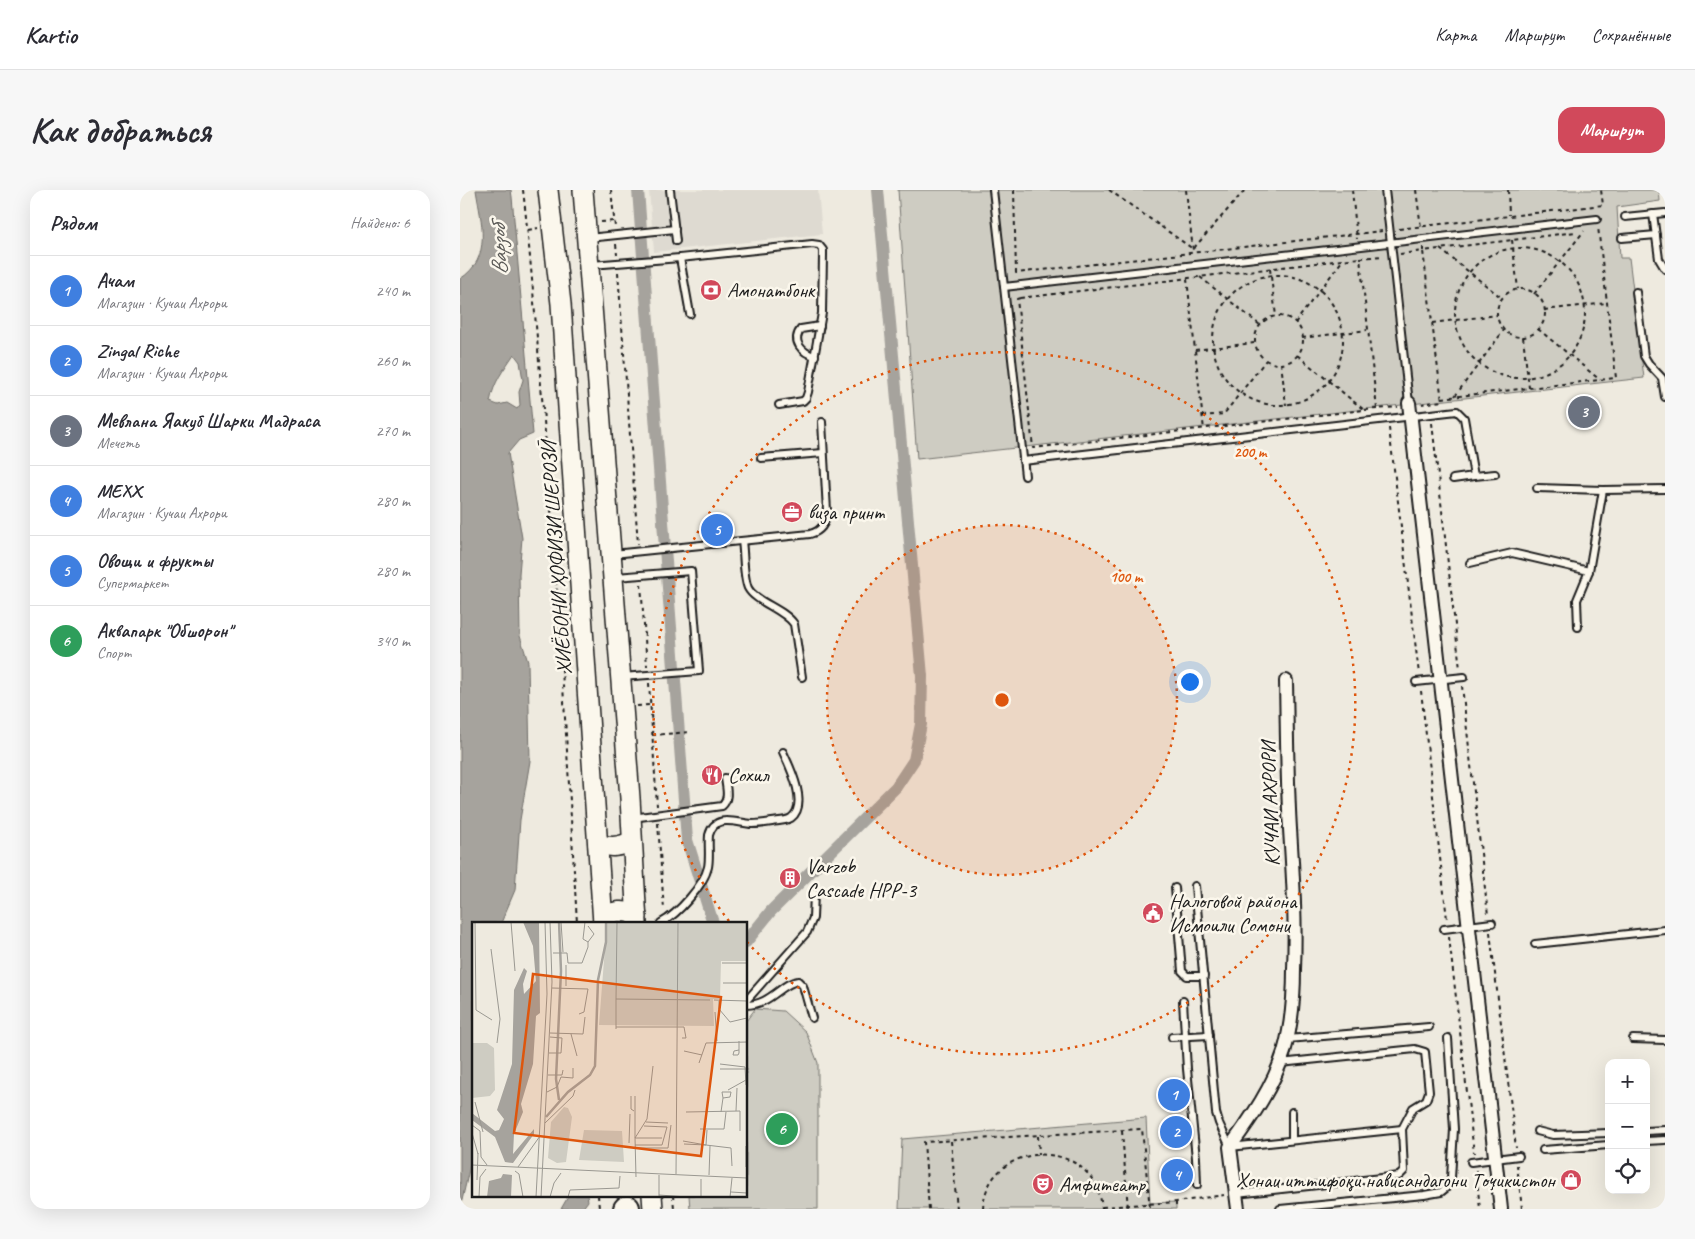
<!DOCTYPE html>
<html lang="ru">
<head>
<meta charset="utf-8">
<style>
  body { margin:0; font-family:Caveat,sans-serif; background:#f7f7f7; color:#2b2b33 }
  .controls { position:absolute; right:15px; bottom:15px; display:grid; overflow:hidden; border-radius:10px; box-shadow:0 5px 20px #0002 }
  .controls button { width:45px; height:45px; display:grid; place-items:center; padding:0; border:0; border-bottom:1px solid #e1e1e2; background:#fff; color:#2b2b33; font:25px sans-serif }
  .you { position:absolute; left:729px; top:491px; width:18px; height:18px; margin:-12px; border:4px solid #fff; border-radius:50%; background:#1a73e8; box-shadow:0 0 0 8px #1a73e833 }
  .badge { display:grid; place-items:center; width:32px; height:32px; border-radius:50%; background:#d1495b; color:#fff; font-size:16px; font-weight:700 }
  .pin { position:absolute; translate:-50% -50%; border:2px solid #fff; box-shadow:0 1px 5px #0006 }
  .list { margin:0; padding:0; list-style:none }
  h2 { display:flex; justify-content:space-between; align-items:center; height:65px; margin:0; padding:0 20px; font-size:21px }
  h2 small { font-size:16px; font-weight:400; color:#7c7c81 }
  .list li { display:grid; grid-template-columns:32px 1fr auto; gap:15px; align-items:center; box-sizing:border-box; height:70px; padding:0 20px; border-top:1px solid #e1e1e2 }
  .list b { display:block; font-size:19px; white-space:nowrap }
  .list p { margin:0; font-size:16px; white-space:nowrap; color:#7c7c81 }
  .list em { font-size:16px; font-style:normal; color:#7c7c81 }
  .icon { flex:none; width:28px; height:28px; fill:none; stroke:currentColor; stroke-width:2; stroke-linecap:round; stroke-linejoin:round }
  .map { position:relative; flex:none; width:1205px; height:1019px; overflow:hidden; border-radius:15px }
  header { display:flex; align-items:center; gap:30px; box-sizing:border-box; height:70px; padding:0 25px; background:#fff; border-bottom:1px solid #e1e1e2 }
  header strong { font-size:24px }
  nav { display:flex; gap:28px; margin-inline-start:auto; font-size:18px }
  .intro { display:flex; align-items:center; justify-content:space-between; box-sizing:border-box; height:120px; padding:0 30px }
  h1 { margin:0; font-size:35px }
  .button { padding:12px 22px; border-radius:15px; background:#d1495b; color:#fff; font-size:18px; font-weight:700 }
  main { display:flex; gap:30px; padding:0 30px }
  aside { flex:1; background:#fff; border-radius:15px; box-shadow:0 5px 20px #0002 }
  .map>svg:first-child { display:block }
  .built { fill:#dedad1 }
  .green { fill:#ceccc2; stroke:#75746f }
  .water { fill:#a6a39d; stroke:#6f6d69; fill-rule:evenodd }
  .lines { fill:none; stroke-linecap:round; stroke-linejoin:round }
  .canal { stroke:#a6a39d; stroke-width:12 }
  .lane-casing { stroke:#1c1c1c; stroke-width:10 }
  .street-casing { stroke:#1c1c1c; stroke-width:16 }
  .secondary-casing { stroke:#1c1c1c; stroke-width:22 }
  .highway-casing { stroke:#1c1c1c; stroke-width:28 }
  .path { stroke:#1c1c1c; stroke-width:2; stroke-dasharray:4 4; stroke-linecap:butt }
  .lane { stroke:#fbf7ec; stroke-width:6 }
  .street { stroke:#fbf7ec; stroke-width:12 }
  .secondary { stroke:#fbf7ec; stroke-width:19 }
  .highway { stroke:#fbf7ec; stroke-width:24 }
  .ring { fill:none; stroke:#de560d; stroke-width:2.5; stroke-dasharray:2.5 5 }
  .labels { text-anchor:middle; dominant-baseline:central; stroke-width:5; stroke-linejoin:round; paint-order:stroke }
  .poi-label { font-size:21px; fill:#1c1c1c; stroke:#fbf7ec; text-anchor:start }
  .street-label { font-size:21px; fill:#1c1c1c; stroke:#fbf7ec }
  .water-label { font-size:22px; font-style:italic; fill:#5a5956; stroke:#fbf7ec }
  .inset-river { fill:none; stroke:#a6a39d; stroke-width:2.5 }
  .inset-road { fill:none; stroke:#9a9891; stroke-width:1 }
  .view { fill:#de560d; fill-opacity:0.15; stroke:#de560d; stroke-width:2.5 }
  .inset-edge { fill:none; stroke:#1c1c1c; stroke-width:2.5 }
  .centre { fill:#de560d; stroke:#fbf7ec; stroke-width:2.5 }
  .ring-label { font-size:15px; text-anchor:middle; font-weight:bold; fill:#de560d; stroke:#fbf7ec; stroke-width:5; stroke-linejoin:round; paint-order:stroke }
</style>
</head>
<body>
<header>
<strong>Kartio</strong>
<nav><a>Карта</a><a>Маршрут</a><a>Сохранённые</a></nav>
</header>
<div class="intro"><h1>Как добраться</h1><a class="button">Маршрут</a></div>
<main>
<aside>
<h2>Рядом<small>Найдено: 6</small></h2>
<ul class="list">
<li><span class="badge" style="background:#3f7fe0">1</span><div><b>Ачам</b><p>Магазин · Кучаи Ахрори</p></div><em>240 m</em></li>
<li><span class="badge" style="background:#3f7fe0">2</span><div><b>Zingal Riche</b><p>Магазин · Кучаи Ахрори</p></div><em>260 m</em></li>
<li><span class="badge" style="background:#6b7280">3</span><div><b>Мевлана Яакуб Шарки Мадраса</b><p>Мечеть</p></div><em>270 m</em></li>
<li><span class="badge" style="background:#3f7fe0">4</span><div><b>MEXX</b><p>Магазин · Кучаи Ахрори</p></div><em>280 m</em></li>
<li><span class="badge" style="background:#3f7fe0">5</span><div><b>Овощи и фрукты</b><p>Супермаркет</p></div><em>280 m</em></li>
<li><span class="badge" style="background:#2e9e5b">6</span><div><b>Аквапарк &quot;Обшорон&quot;</b><p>Спорт</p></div><em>340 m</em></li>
</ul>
</aside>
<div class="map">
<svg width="1205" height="1019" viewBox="0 0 1205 1019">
  <rect width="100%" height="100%" fill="#eeeadf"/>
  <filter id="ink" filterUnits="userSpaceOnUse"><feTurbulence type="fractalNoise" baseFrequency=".02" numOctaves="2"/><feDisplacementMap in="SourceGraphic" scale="10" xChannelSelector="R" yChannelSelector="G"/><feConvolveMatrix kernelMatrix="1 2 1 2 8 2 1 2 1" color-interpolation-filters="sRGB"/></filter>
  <g filter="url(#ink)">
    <path class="built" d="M189 0H358L362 44 194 62Z"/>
    <g class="green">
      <path d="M438 0H1199L1200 11 1157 17 1160 68H1169L1184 188 457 269Z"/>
      <path d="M295 819 323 821 346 842 358 873V1019H230L229 1005H286V831Z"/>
      <path d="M686 928 690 1013 716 1012V1019H439L442 949Z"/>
    </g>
    <g class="water">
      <path d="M16 0H51L52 7 73 244 59 250 48 263 62 348 59 384 60 446 68 472 70 571 60 630 55 700 41 733H14V958L0 1019V89C33 68 21 32 16 0ZM54 164 60 172 63 190 59 202 60 215 57 219 47 213 38 215 30 212C34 191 43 181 54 164Z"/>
      <path d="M109 1005H127L128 1011 122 1019H101Z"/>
    </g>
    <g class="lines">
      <g class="canal">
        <path d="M178 0 227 650 253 733"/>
        <path d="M286 752 311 721 436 597 454 570 461 534 462 486 418 0"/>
      </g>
      <g class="lane-casing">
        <g id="lane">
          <path d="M210 0 216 51"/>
          <path d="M533 0 544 97 1137 29"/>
          <path d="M925 0 949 213"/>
          <path d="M1193 24 1199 69 1205 79"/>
          <path d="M1165 27 1205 23"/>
          <path d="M128 48 215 39"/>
          <path d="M1162 48 1196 45"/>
          <path d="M220 68 230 124"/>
          <path d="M131 75 220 68 352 54 359 55 363 60V65L362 123 348 202 346 208 343 211 319 215"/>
          <path d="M544 97 565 286"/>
          <path d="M1176 102 1184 166 1189 174 1202 188 1205 207"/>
          <path d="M355 166C342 163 331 151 341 139L360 136"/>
          <path d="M301 268 363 263"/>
          <path d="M563 271 997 221 1004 228 1014 286 993 289"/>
          <path d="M1014 286 1035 284"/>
          <path d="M1077 298 1143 300"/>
          <path d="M282 351C284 364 283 386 288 398 295 412 324 419 334 434L342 487"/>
          <path d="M153 364 350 344C362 341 366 333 367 321L362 232"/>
          <path d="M1010 373 1052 363 1129 381"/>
          <path d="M156 387 231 381 239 481 162 487"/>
          <path d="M1118 437 1117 410 1129 381 1143 300 1205 299"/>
          <path d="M956 492 1004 487"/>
          <path d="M172 628 262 616C270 609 266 597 265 588"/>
          <path d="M735 696 756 923 759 933 770 957 942 939"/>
          <path d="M715 698 722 781 727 786H744"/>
          <path d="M201 733C218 724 244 695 248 677 250 667 248 655 249 645 255 623 276 633 292 634 299 634 306 633 312 632 318 631 326 631 331 628 349 615 330 577 323 562"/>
          <path d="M984 739 1032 733"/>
          <path d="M1075 754 1205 740"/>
          <path d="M286 811 347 742 353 728 354 703"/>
          <path d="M723 811 727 879 736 968 737 995"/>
          <path d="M286 815C311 815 321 793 338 791L343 796 352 828"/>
          <path d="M712 847 749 845"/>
          <path d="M828 849 969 837"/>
          <path d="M1173 849 1205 850"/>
          <path d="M1077 941 1093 945 1149 943"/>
          <path d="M1186 941 1205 940"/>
          <path d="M832 950V922"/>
          <path d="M1186 951 1205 950"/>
          <path d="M1083 960 1149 955"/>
          <path d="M1011 972 1059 966"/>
          <path d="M776 1004 939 986 944 981 942 939 953 918 966 910 969 902 965 862 955 859 820 873"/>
          <path d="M820 1019 964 1005 981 1002 986 998 991 988 994 939 988 848"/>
        </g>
      </g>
      <g class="street-casing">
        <g id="street">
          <path d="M949 213 1041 1019"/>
          <path d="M778 1019 770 957C792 927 813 897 824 862 832 835 834 807 834 779 836 732 833 686 830 639 827 590 827 541 826 491"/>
        </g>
      </g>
      <g class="secondary-casing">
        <g id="secondary">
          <path d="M88 0 101 114 143 733"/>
          <path d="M123 0 170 608 177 733"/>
          <path d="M138 654C151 658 160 657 172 651"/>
          <path d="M143 729C152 720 166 719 177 726"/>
          <path d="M192 1005 193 1019"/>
        </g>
      </g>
      <g class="highway-casing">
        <path id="highway" d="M166 1019 167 1018"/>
      </g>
      <g class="path">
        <path d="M63 0C71 69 76 138 82 207 97 382 107 558 117 733"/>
        <path d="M151 0 155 37"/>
        <path d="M554 0 556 83 922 41"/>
        <path d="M649 0 733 59 785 0"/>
        <path d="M726 0 733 60"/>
        <path d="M892 0 897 49"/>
        <path d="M956 0 961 37"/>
        <path d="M1048 0 1049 25"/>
        <path d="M141 32 154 31"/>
        <path d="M939 39 1143 15 1141 0"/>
        <path d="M68 40 78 38"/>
        <path d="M1052 50 1058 99"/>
        <path d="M156 54 157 65"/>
        <path d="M963 57V61L1116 42"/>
        <circle cx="1060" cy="123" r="65"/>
        <path d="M980 59 1042 108"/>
        <path d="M940 64 963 61 982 211 962 214"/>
        <path d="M810 79 816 126"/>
        <path d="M158 82 178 354"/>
        <circle cx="818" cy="150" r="65"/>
        <path d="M740 87 800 135"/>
        <path d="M727 89 744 240"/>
        <circle cx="1061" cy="123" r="24"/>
        <path d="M1074 104 1124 41"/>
        <path d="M560 108 557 109 573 258 904 220 837 165"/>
        <path d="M560 108 899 68"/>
        <path d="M1084 120 1147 113"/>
        <circle cx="819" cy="150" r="24"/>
        <path d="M835 133 882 71"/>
        <path d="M972 133 1037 125"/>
        <path d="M1078 139 1140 190"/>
        <path d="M1063 147 1069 198"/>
        <path d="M842 148 907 140"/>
        <path d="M735 160 794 153"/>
        <path d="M821 173 826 215"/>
        <path d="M995 206 1044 140"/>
        <path d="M982 208 1156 188 1138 37"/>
        <path d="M917 219 900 68 923 66"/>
        <path d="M905 220 938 217"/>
        <path d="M742 226 764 224 806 170"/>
        <path d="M972 233 1000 479"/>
        <path d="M929 238 959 484"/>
        <path d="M181 394 187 476"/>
        <path d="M189 493 197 616"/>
        <path d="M1002 496 1028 725"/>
        <path d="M961 501 987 729"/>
        <path d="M177 516 189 515"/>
        <path d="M192 545 231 542"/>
        <path d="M198 633 204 720"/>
        <path d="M1030 742 1056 958"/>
        <path d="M989 747 1014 963"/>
        <path d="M662 941 668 1019"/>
        <path d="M578 946 579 964"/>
        <path d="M491 951 497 1019"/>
        <path d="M1057 975 1062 1019"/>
        <path d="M1016 980 1020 1019"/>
        <path d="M138 1005 139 1019"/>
        <path d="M213 1005 214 1019"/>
        <path d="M716 1012V1019"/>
        <path d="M642 1017 716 1012 764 1005"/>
        <path d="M469 1019 464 952 682 939 690 1019"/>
        <path d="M523 1019C526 948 637 945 642 1019"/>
      </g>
      <use href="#lane" class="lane"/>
      <use href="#street" class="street"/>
      <use href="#secondary" class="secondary"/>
      <use href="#highway" class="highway"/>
    </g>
  </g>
  <circle cx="542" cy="510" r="175" fill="#de560d" fill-opacity=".12"/>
  <g class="ring">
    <circle cx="542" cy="510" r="175"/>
    <path d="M269 731A351 351 0 1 1 287 752"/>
  </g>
  <defs>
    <g id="bank-disc" transform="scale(1.125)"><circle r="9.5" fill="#d1495b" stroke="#fbf7ec"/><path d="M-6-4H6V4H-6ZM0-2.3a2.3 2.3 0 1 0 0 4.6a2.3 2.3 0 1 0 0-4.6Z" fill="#fff"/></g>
    <g id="office-disc" transform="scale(1.125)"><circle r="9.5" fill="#d1495b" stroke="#fbf7ec"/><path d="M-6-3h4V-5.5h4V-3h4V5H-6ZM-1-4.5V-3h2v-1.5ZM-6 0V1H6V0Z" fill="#fff"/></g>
    <g id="restaurant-disc" transform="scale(1.125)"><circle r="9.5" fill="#d1495b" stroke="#fbf7ec"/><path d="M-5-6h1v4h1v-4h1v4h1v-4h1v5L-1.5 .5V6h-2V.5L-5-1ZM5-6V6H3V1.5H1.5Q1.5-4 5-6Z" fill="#fff"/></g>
    <g id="building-disc" transform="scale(1.125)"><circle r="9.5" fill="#d1495b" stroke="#fbf7ec"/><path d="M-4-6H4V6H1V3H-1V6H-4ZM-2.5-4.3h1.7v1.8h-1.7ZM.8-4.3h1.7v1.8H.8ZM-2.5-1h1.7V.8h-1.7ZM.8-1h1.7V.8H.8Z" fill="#fff"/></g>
    <g id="civic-disc" transform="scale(1.125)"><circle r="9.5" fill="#d1495b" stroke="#fbf7ec"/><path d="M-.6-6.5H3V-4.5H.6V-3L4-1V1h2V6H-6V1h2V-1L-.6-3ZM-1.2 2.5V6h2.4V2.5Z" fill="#fff"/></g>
    <g id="shop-disc" transform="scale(1.125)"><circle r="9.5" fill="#d1495b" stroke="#fbf7ec"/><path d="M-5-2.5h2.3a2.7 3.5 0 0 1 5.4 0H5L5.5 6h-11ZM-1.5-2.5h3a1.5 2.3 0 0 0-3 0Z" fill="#fff"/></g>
    <g id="theatre-disc" transform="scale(1.125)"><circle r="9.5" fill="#d1495b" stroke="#fbf7ec"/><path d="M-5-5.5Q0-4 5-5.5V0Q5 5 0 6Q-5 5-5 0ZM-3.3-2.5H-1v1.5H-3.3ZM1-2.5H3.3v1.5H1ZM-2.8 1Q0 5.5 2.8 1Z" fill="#fff"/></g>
  </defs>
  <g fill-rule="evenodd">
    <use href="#bank-disc" x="251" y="100"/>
    <use href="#office-disc" x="332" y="322"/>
    <use href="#restaurant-disc" x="252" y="585"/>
    <use href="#building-disc" x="330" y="688"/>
    <use href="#civic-disc" x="693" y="723"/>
    <use href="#shop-disc" x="1111" y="990"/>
    <use href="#theatre-disc" x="583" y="994"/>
  </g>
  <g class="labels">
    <g class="poi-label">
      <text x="267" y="100">Амонатбонк</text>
      <text x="348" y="322">виза принт</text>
      <text x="268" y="585">Сохил</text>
      <text x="346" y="676">Varzob<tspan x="346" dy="24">Cascade HPP-3</tspan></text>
      <text x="709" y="711">Налоговой района<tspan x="709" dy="24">Исмоили Сомони</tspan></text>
      <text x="1095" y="990" text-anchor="end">Хонаи иттифоқи нависандагони Тоҷикистон</text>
      <text x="599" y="994">Aмфитеатр</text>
    </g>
    <g class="street-label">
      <text transform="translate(96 368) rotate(-94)">ХИЁБОНИ ҲОФИЗИ ШЕРОЗӢ</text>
      <text transform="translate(810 614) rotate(-92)">КУЧАИ АХРОРИ</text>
    </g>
    <g class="water-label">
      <text transform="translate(39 60) rotate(-92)">Варзоб</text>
    </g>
  </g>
  <g transform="translate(12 732)">
    <rect width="275" height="275" fill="#eeeadf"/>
    <path d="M135 0H275V39H249L248 77H241L242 104 127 103ZM0 121H15L22 126 23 168 18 174 0 176ZM92 185 96 186 100 195 94 240 85 241 76 236 79 200ZM112 208 150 209 152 240 107 238Z" fill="#ceccc2"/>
    <path d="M51 0H67L68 91 64 94 61 142 49 182 51 190 42 212 41 232 62 207V212L41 241 33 240 23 215 0 198V191L23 209 27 208 32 197 25 188 40 142 42 68 52 46 55 49 51 62 52 72 64 59 61 24ZM31 252 40 253 39 275H15L17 259 29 256Z" fill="#a6a39d"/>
    <path class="inset-river" d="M87 0 89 49 84 157 87 178M74 195 96 170 118 153 123 144 126 58 134 20V0"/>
    <path class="inset-road" d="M3 0 4 88 20 98M39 0 43 49M89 0 91 30M145 0 144 77 238 78M116 4 122 12 116 20M19 27 28 97 25 121M81 31H95L96 41H110L116 25V20L111 17 113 0M250 41H275M251 61H275M94 64V43M80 66 116 67 112 90 107 92M242 78 275 79M247 79V87L258 100 275 96M243 90 245 119M144 105H212L214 116H210M144 107V77M78 111 111 112 113 95M99 112 105 134M267 119V131L266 133H261L262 129 267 128M212 129 230 133M77 131H89L90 116 78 115M227 141 234 121 275 120M248 142 273 145 274 163M248 147H275M76 153H90L91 148M256 168 274 158M75 170 85 165 89 155 101 156V146M159 174V187L162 189M163 174V216H190M3 180 11 210M264 189 265 166M214 190 268 189V209M249 190 251 176 258 175 259 170H250L251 176M174 200 196 201M73 201 101 174 103 168M0 203 8 209 9 235 15 243M228 207H252L254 190M235 208 234 223 259 226 260 244M0 211 6 232M211 219 234 223 212 222M157 221 158 192M163 223H190L195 205 172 204M274 224V245M163 226H196L199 203M0 243 275 256M46 245 68 214M43 249 47 252 51 275M204 252 206 0M237 253 238 224M164 255 163 216 175 197 181 144M5 258 6 231M259 270 275 271M187 273 215 275M187 274V253M7 275 8 255 14 247M64 275 75 72 73 0M69 275 80 60 78 0M78 275 82 261 89 251M96 275 98 268 147 266 148 254M96 275H113M229 275V257M258 275 260 256"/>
    <path class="view" d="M61 52 249 75 229 234 42 211Z"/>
    <rect width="275" height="275" class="inset-edge"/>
  </g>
  <circle cx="542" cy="510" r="8" class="centre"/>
  <g class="ring-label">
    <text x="790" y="267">200 m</text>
    <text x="666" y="392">100 m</text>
  </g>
</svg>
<div class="controls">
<button>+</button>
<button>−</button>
<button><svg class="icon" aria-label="locate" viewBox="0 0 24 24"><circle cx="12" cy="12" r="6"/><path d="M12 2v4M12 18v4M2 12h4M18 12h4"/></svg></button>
</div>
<div class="you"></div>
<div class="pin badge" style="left:714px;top:905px;background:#3f7fe0">1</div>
<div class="pin badge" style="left:716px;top:942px;background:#3f7fe0">2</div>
<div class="pin badge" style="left:1124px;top:222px;background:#6b7280">3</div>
<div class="pin badge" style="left:717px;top:985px;background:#3f7fe0">4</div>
<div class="pin badge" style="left:257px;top:340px;background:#3f7fe0">5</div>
<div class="pin badge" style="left:322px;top:939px;background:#2e9e5b">6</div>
</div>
</main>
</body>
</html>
